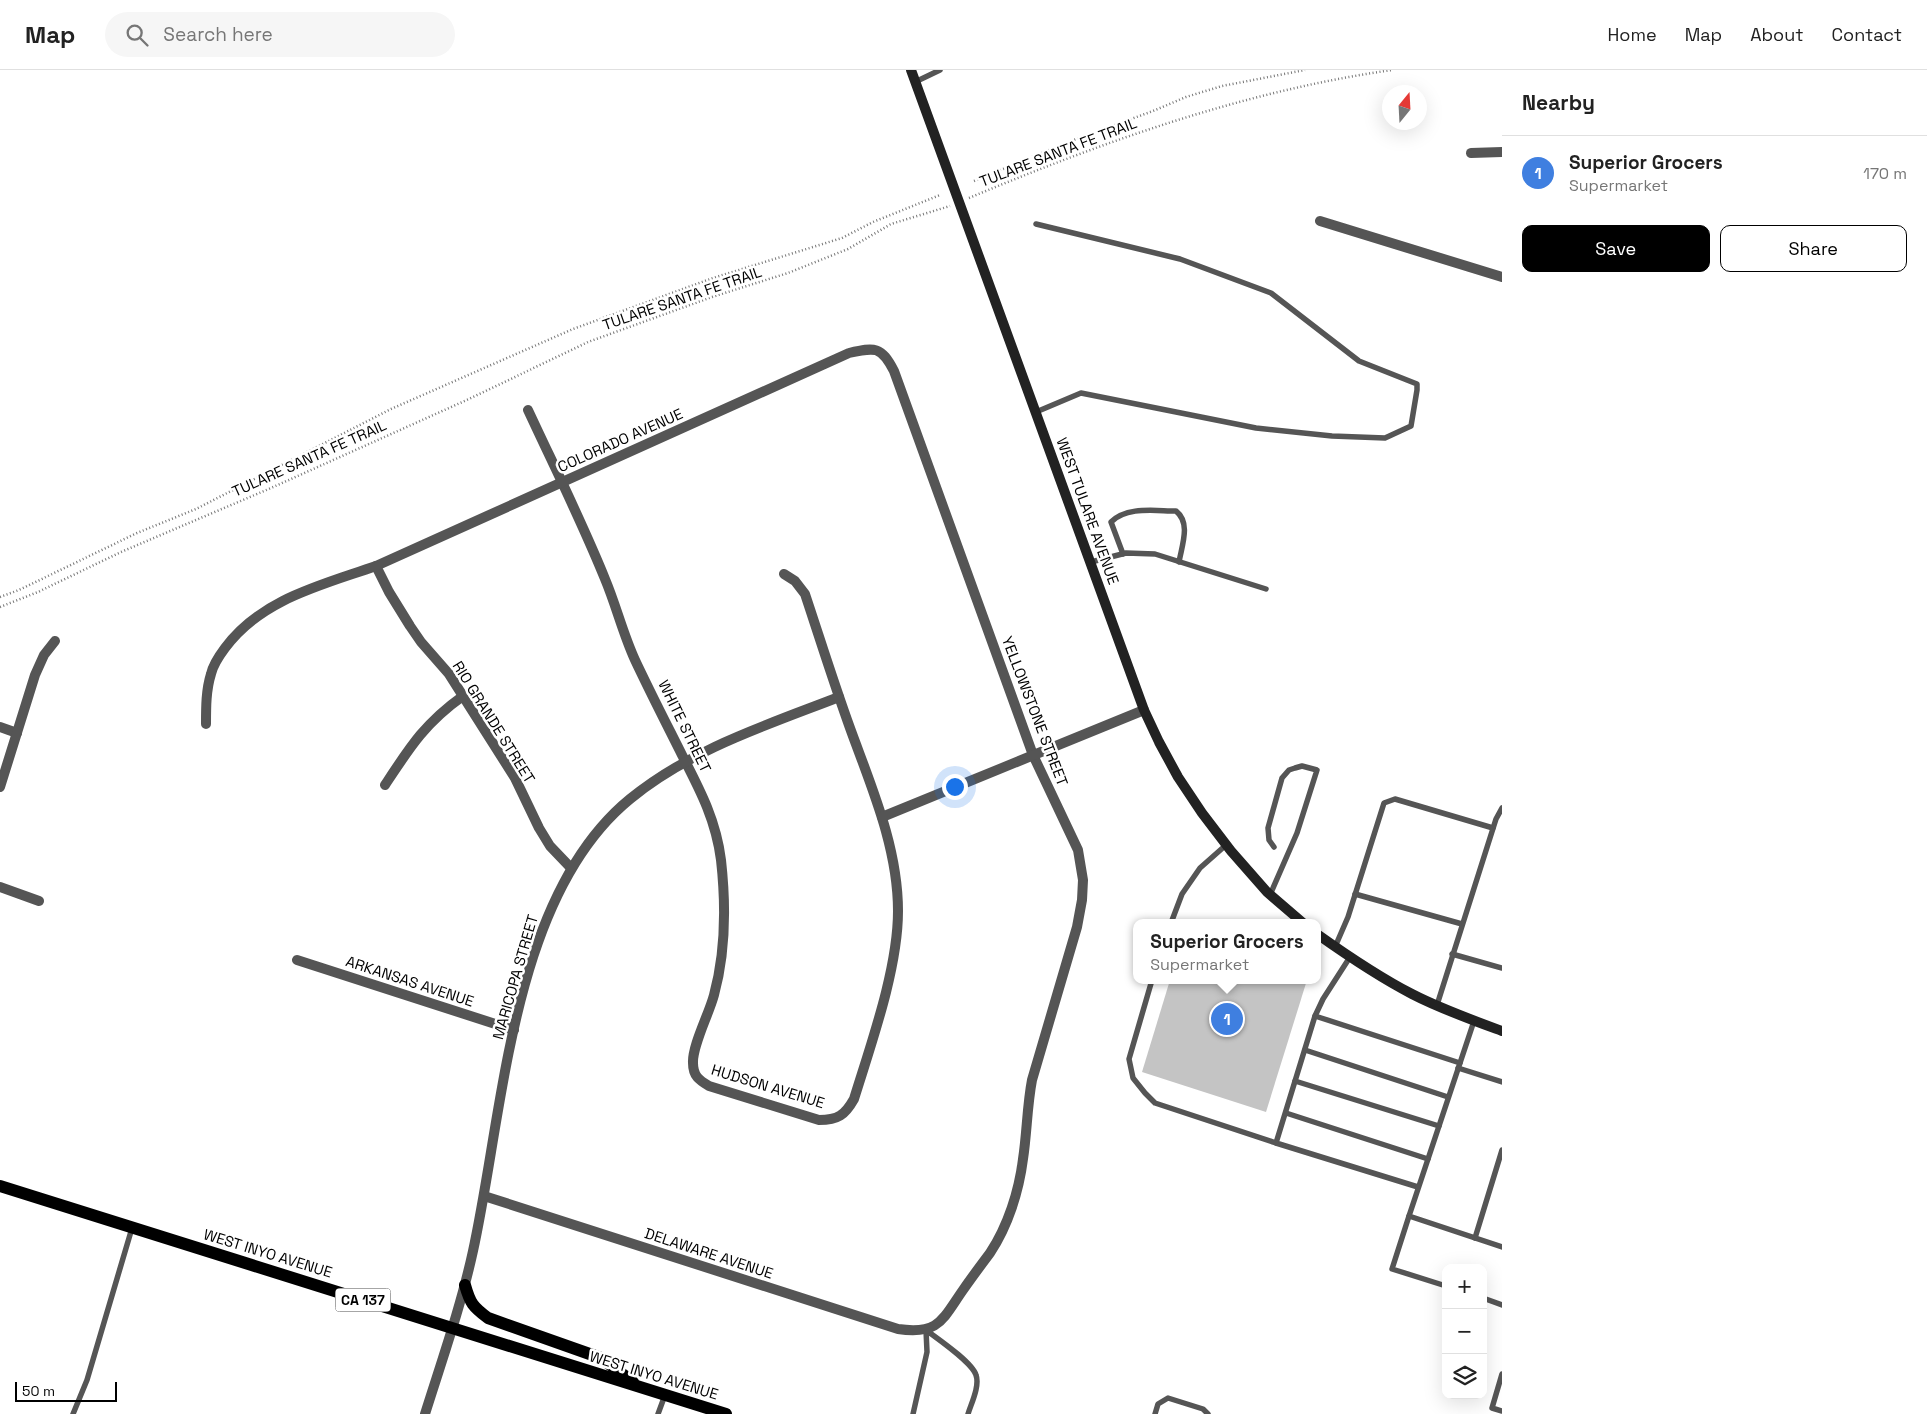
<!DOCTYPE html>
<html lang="en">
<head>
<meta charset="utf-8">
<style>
  body { margin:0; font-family:"Space Grotesk",sans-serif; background:#f6f6f6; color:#222 }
  .controls { position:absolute; right:15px; bottom:15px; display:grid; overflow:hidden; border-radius:10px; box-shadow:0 5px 20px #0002 }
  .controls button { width:45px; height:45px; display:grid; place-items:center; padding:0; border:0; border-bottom:1px solid #e0e0e0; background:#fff; color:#222; font:25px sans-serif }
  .compass { position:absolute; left:1382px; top:15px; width:45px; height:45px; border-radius:50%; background:#fff; box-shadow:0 5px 20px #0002; rotate:18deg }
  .scale { position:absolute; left:15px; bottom:12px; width:102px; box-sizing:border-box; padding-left:5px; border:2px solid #000; border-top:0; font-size:14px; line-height:18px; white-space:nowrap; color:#000; -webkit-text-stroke:4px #fff; paint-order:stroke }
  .you { position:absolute; left:954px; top:716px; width:18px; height:18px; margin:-12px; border:4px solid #fff; border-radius:50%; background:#1a73e8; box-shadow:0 0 0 8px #1a73e833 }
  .badge { display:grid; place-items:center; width:32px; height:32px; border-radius:50%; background:#000; color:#fff; font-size:16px; font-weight:700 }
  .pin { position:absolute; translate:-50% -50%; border:2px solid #fff; box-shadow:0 1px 5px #0006 }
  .popup { position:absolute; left:1133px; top:849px; width:188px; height:65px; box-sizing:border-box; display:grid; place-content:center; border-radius:10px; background:#fff; filter:drop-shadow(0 1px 4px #0005); font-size:16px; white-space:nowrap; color:#767676 }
  .popup b { font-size:19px; color:#222 }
  .popup::after { content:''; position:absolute; left:50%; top:100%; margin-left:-10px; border:10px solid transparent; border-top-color:#fff }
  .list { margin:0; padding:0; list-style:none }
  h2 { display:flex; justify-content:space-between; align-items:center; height:65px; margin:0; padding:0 20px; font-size:21px }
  h2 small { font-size:16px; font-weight:400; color:#767676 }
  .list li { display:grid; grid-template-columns:32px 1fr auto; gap:15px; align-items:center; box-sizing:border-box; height:75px; padding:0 20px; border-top:1px solid #e0e0e0 }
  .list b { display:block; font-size:19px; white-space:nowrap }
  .list p { margin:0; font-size:16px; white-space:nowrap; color:#767676 }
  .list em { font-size:16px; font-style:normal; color:#767676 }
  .actions { display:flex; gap:10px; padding:15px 20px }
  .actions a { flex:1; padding:11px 0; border:1px solid #000; border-radius:10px; text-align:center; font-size:18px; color:#000 }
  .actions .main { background:#000; color:#fff }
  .icon { flex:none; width:28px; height:28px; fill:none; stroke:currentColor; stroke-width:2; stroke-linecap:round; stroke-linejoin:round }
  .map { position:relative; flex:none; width:1502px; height:1344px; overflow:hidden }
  header { display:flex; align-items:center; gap:30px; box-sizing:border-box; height:70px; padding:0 25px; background:#fff; border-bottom:1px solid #e0e0e0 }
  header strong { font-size:24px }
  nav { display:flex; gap:28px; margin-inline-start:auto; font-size:18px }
  .search { width:350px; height:45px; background:#f6f6f6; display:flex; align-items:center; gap:12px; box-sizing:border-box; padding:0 18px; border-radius:28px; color:#767676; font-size:19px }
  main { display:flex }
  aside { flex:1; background:#fff }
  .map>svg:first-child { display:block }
  .building { fill:#c4c4c4 }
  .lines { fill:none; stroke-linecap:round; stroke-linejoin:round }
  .path { stroke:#777; stroke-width:2.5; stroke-dasharray:1 2.5; stroke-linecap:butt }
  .lane { stroke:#555; stroke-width:5.5 }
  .street { stroke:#555; stroke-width:10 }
  .secondary { stroke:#222; stroke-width:10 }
  .primary { stroke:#000; stroke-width:12 }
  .labels { text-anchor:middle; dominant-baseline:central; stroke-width:5; stroke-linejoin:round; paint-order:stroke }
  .shield { fill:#fff; stroke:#4c4c4c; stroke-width:1 }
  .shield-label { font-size:14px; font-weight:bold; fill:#000 }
  .street-label { font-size:15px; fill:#000; stroke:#fff }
</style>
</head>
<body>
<header>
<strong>Map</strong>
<div class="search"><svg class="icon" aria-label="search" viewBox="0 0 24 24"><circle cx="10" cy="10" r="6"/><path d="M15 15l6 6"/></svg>Search here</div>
<nav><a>Home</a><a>Map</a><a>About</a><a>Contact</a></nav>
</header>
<main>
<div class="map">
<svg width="1502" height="1344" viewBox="0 0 1502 1344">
  <rect width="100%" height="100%" fill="#fff"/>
  <path class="building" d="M1170 910H1307L1266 1042 1142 1002Z"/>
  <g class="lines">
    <g class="path">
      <path d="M974 111 1071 71 1153 41 1186 27 1222 16 1305 0"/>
      <path d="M969 128C1105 71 1245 21 1392 0"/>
      <path d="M0 527 19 520 137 463 196 439 391 339 573 259 713 208 842 168 873 152 940 125"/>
      <path d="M0 537 38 522 121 482 271 418 469 329 588 272 712 227 788 203 848 179 891 154 950 136"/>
    </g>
    <g class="lane">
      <path d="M915 12 940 0"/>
      <path d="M1036 154 1180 189 1271 223 1359 291 1417 314V320L1411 356 1385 368 1332 366 1256 358 1081 323 1036 342"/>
      <path d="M1123 484 1111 452C1127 436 1155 441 1176 441 1191 453 1182 475 1179 492"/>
      <path d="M1091 492 1126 483 1155 484 1266 519"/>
      <path d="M1355 824 1462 854"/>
      <path d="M1270 825 1297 763 1317 700 1302 696 1295 698 1289 700 1282 708 1268 758 1269 770 1274 777"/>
      <path d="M1171 853 1182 824 1200 798 1226 775"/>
      <path d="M1335 877 1348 847 1384 733 1395 729 1493 758"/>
      <path d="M1452 884 1502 898"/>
      <path d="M1350 887 1323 929 1315 946 1276 1073 1418 1117"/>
      <path d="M1152 910 1129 989 1133 1008 1145 1023 1155 1033 1276 1073"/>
      <path d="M1437 935 1496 749 1502 738"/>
      <path d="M1315 946 1460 993"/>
      <path d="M1474 951 1409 1146 1502 1177"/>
      <path d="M1305 980 1448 1027"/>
      <path d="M1458 998 1502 1012"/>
      <path d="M1295 1011 1439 1056"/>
      <path d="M1286 1043 1428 1089"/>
      <path d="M1409 1146 1392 1199 1446 1216"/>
      <path d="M1475 1168 1502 1080"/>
      <path d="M1483 1228 1502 1235"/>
      <path d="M926 1260C938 1269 972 1292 976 1305 980 1316 971 1334 968 1344"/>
      <path d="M1502 1304 1492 1338 1502 1341"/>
      <path d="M73 1344 87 1310 132 1158"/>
      <path d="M658 1344 665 1325"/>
      <path d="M913 1344 927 1282 926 1260"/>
      <path d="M1155 1344 1158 1334 1168 1328 1203 1339 1208 1344"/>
    </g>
    <g class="street">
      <path d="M1471 83 1502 82"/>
      <path d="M1320 151 1502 207"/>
      <path d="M528 340C554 396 582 452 605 509 616 535 623 564 635 590 650 622 666 653 682 685 700 720 716 750 721 790 726 835 726 881 714 925 709 944 692 976 693 993 693 1006 699 1010 709 1016L819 1050C838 1050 845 1045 854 1029 871 974 898 899 898 841 898 777 871 716 850 658 834 614 820 569 805 524L795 511 784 504"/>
      <path d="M376 496 389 522 410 556 421 572 449 604 515 708 539 758 550 776 571 798"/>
      <path d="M206 654C206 637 206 620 211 604 213 595 219 586 225 578 261 529 322 515 376 496L849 283C875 277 881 276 894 301L1033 685 1078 780 1083 810 1082 830 1077 857 1032 1010C1027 1036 1027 1063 1023 1089 1019 1121 1008 1156 990 1183 981 1195 972 1207 963 1220 942 1250 939 1265 898 1259L484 1126"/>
      <path d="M0 657 17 663"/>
      <path d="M385 715C410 677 425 653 463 626"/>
      <path d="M0 717 35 605 44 585 55 571"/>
      <path d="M882 747 1144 640"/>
      <path d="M0 817 39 831"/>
      <path d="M297 890 514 960"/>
      <path d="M425 1344C442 1290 461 1236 473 1181 504 1040 511 826 630 729 691 679 767 655 839 627"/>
    </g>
    <g class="secondary">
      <path d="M911 0 1144 640 1159 672 1178 707 1202 743 1231 781 1267 822 1303 853"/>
      <path d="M1317 864C1348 886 1379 907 1412 924 1441 939 1472 950 1502 961"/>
    </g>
    <g class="primary">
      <path d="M0 1116 726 1344"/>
      <path d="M465 1215C470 1233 473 1237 488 1248L601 1288 633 1312"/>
    </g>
  </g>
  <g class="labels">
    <rect class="shield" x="335.5" y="1218.5" width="55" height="23" rx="4"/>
    <g class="shield-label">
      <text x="363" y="1230">CA 137</text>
    </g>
    <g class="street-label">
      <text transform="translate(1058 82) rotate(-21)">TULARE SANTA FE TRAIL</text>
      <text transform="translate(682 228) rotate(-19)">TULARE SANTA FE TRAIL</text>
      <text transform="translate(620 370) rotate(-24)">COLORADO AVENUE</text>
      <text transform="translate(309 388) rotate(-24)">TULARE SANTA FE TRAIL</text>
      <text transform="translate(1088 441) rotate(70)">WEST TULARE AVENUE</text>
      <text transform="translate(1035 641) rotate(69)">YELLOWSTONE STREET</text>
      <text transform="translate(494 652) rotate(58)">RIO GRANDE STREET</text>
      <text transform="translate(685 656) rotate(64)">WHITE STREET</text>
      <text transform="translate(515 907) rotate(-74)">MARICOPA STREET</text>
      <text transform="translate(410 911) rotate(18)">ARKANSAS AVENUE</text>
      <text transform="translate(768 1016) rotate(17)">HUDSON AVENUE</text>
      <text transform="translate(268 1183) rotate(17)">WEST INYO AVENUE</text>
      <text transform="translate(709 1183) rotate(18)">DELAWARE AVENUE</text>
      <text transform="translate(654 1305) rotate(17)">WEST INYO AVENUE</text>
    </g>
  </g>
</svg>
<div class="controls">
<button>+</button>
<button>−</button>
<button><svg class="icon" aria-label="layers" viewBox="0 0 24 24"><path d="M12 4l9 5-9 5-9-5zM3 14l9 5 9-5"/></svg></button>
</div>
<svg class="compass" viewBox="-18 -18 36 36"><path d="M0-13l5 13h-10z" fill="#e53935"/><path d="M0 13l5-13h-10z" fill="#767676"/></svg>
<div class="scale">50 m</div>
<div class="you"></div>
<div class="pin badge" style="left:1227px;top:949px;background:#3f7fe0">1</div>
<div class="popup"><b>Superior Grocers</b>Supermarket</div>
</div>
<aside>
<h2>Nearby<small></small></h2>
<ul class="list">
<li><span class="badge" style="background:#3f7fe0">1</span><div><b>Superior Grocers</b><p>Supermarket</p></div><em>170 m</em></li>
</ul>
<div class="actions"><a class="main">Save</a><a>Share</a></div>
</aside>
</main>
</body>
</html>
